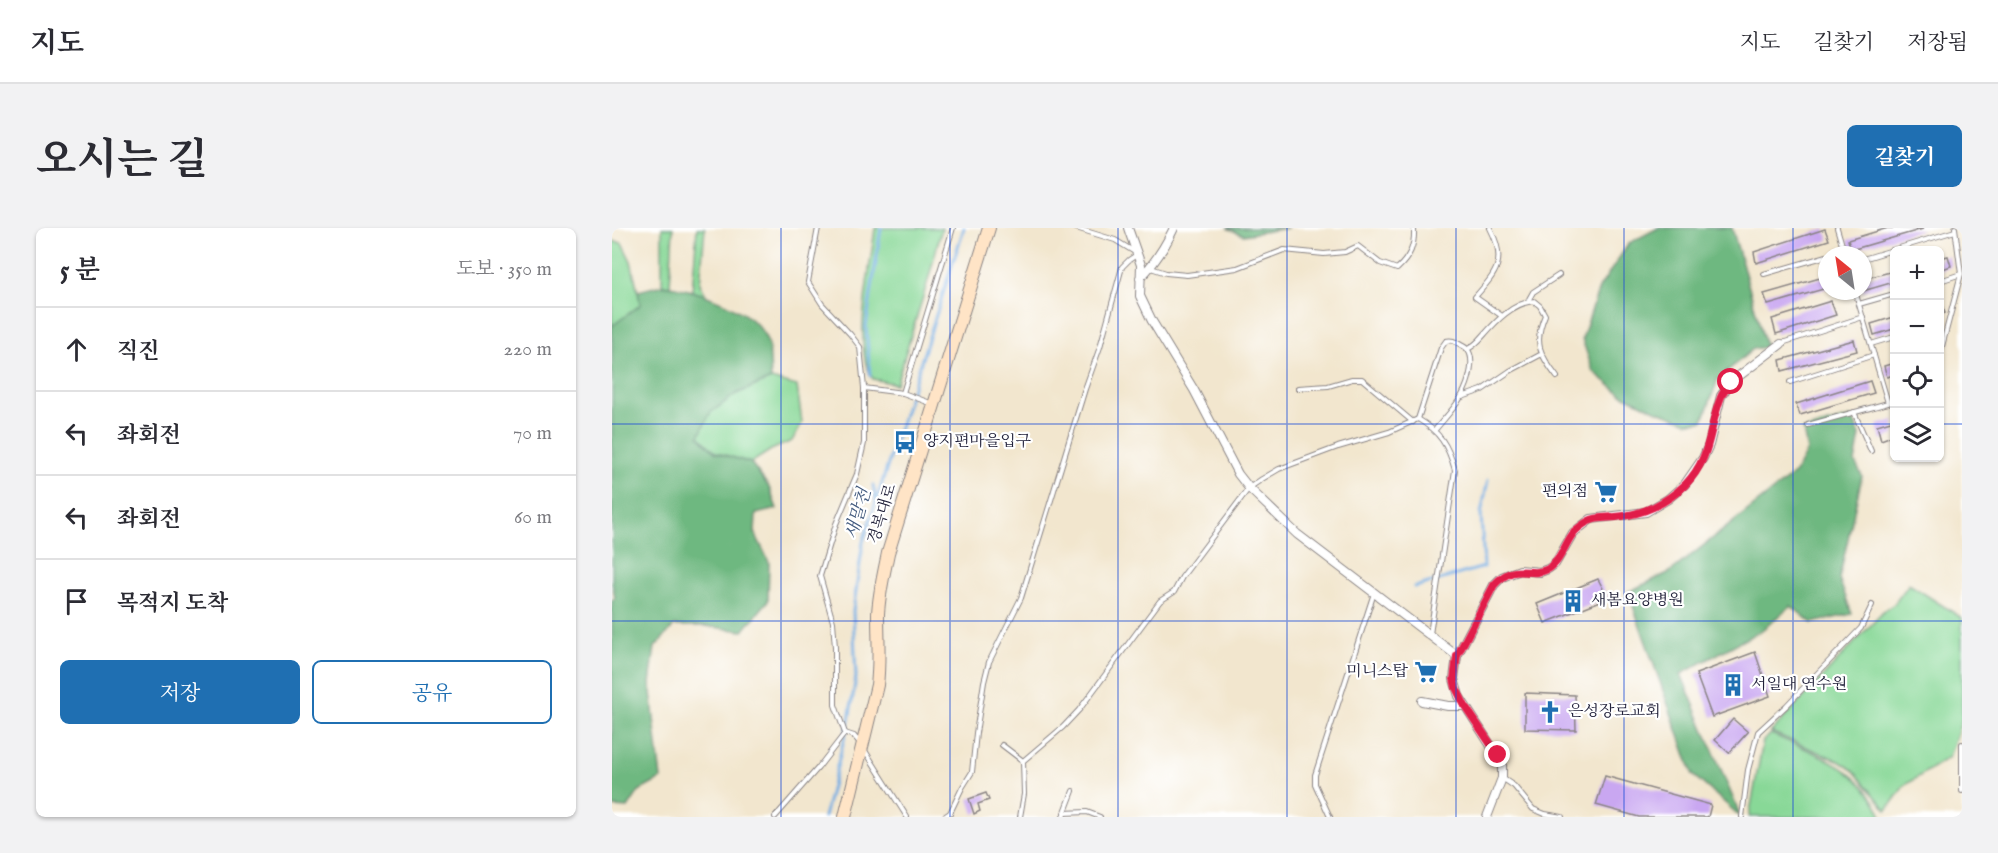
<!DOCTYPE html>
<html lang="ko">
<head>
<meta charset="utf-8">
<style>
  body { margin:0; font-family:"IM FELL English","Noto Serif KR",serif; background:#f2f2f3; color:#2b2b33 }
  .controls { position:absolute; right:18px; top:18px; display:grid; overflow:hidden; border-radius:9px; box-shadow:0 2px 4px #0004 }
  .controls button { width:54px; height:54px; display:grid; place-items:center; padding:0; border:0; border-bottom:2px solid #e1e1e2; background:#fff; color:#2b2b33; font:30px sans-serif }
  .compass { position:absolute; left:1206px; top:18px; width:54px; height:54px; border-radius:50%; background:#fff; box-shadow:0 2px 4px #0004; rotate:330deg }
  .stop { position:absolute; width:18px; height:18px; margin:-14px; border:4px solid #e11d48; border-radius:50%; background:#fff }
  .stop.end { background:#e11d48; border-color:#fff; box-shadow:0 2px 6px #0008 }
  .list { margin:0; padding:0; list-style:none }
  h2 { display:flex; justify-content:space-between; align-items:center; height:78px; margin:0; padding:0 24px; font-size:26px }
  h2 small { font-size:20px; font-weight:400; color:#7c7c81 }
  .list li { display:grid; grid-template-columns:39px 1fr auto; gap:18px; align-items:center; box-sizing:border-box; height:84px; padding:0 24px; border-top:2px solid #e1e1e2 }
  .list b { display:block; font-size:22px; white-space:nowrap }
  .list em { font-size:20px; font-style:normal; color:#7c7c81 }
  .actions { display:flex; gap:12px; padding:18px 24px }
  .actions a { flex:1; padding:14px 0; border:2px solid #1f6fb2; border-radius:9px; text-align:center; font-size:21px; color:#1f6fb2 }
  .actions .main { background:#1f6fb2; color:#fff }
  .icon { flex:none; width:33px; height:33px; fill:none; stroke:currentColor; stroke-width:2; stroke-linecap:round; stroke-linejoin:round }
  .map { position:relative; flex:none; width:1350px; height:589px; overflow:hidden; border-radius:9px }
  header { display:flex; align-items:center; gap:36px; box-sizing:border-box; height:84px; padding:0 30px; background:#fff; border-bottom:2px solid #e1e1e2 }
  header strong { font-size:28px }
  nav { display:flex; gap:33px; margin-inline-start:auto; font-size:21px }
  .intro { display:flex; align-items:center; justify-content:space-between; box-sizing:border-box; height:144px; padding:0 36px }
  h1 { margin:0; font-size:42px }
  .button { padding:15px 27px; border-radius:9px; background:#1f6fb2; color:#fff; font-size:21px; font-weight:700 }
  main { display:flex; gap:36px; padding:0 36px }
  aside { flex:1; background:#fff; border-radius:9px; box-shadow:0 2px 4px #0004 }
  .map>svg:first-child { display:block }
  .green { fill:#88d897; stroke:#557d69; stroke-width:1.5 }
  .forest { fill:#6eb880; stroke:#486d5e; stroke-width:1.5 }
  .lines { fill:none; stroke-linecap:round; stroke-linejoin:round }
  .stream { stroke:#72ade3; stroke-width:3 }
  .building { fill:#c9a7f1 }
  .lane-casing { stroke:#8a8484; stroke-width:6 }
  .street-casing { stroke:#8a8484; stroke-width:10 }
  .secondary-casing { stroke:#8a8484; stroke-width:14 }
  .lane { stroke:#fff; stroke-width:4 }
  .street { stroke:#fff; stroke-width:8 }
  .secondary { stroke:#ffe4c6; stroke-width:12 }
  .route { stroke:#e11d48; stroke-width:8 }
  .grid { fill:none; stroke:#1d4ed8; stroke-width:1.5; stroke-opacity:0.55 }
  .labels { text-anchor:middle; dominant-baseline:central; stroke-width:4.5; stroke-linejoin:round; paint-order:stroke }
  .poi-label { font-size:16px; fill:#22223b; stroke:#fff; text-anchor:start }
  .street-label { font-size:16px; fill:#22223b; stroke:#fff }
  .water-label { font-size:18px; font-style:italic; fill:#425a7e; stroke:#fff }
</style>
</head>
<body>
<header>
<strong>지도</strong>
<nav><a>지도</a><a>길찾기</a><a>저장됨</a></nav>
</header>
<div class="intro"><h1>오시는 길</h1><a class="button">길찾기</a></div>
<main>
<aside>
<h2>5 분<small>도보 · 350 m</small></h2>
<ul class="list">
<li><svg class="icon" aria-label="ahead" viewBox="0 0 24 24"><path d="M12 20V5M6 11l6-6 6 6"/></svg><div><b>직진</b></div><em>220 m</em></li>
<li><svg class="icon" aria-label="left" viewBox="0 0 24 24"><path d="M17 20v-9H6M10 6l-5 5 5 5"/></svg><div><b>좌회전</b></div><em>70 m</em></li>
<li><svg class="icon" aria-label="left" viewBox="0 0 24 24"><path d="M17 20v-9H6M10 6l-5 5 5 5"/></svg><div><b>좌회전</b></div><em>60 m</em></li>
<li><svg class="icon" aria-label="arrive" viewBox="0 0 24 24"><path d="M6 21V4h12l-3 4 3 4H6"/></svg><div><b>목적지 도착</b></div></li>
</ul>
<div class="actions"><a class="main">저장</a><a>공유</a></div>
</aside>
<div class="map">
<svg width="1350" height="589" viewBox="0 0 1350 589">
  <rect width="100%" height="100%" fill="#fff"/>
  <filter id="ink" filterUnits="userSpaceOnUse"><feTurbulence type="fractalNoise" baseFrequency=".0167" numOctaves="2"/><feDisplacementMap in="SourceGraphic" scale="12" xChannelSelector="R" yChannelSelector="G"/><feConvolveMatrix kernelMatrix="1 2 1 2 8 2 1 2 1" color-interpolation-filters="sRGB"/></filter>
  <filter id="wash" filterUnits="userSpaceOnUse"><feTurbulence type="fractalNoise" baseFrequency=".008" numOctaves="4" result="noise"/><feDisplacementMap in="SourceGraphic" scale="24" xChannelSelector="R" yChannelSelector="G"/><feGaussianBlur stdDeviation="1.35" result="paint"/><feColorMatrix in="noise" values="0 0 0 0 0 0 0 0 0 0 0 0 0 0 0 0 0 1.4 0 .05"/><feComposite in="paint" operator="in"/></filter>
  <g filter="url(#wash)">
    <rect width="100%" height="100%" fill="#f2e6ce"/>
    <g class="green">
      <path d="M50 0H61L58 58 50 57Z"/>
      <path d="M85 0H93L88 56 96 70 80 64Z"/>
      <path d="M263 0H330L315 56 284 156 261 151C239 123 259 36 263 0Z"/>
      <path d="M0 13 10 15 19 33 29 77 0 98Z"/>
      <path d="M159 151 185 158 190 195 180 213 159 222 139 235 103 224 86 208 98 185 124 166Z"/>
      <path d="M1297 356 1350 390V491L1337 529 1292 558 1275 582 1241 542 1227 533 1159 504 1272 383 1282 376Z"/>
      <path d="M1159 506C1195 522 1236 534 1259 568 1263 575 1268 581 1270 589H1137L1151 513Z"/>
    </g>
    <g class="forest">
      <path d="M615 0H676L631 7Z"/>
      <path d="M1046 0H1120L1154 119 1141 121 1106 151 1091 193 1076 194 1043 182 1009 166 981 143 970 111 987 60 1017 15Z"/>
      <path d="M50 57C80 60 141 80 154 110 159 121 158 139 159 151L124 166 98 185 87 208 103 224 139 235 157 259 165 281 144 286 143 305 157 334 156 373 131 403 93 398H62L43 419 38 455 49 551 27 563 16 580 0 579V373L3 370 0 354V98L28 77 26 63Z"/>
      <path d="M1240 189 1248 207 1243 234 1250 248 1227 351 1240 386 1200 395 1179 378 1150 402 1069 446 1129 589 1081 547 1016 364 1058 344 1183 245 1195 222 1191 202Z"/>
    </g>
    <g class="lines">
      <g class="stream">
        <path d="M258 148 254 99 269 0"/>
        <path d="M261 257 264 273"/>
        <path d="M803 359 872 339 869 286 876 252"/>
        <path d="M212 589 237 492 244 449 241 383 251 314 352 0"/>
      </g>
    </g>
    <g id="blocks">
      <g class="building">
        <path d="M1276 0 1311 1 1239 22 1236 12Z"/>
        <path d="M1213 1 1217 12 1144 35 1142 24Z"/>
        <path d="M1336 28 1339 38 1328 42V30Z"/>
        <path d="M1282 43V54L1251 63V51Z"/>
        <path d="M1215 48V60L1156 77 1152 66Z"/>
        <path d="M1219 73 1224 87 1164 106 1160 91Z"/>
        <path d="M1328 75H1329L1333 85 1328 87Z"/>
        <path d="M1282 89V101L1262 107 1259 96Z"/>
        <path d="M1242 112 1245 123 1170 143 1168 132Z"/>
        <path d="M1282 135V147L1275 149 1272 138Z"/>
        <path d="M1258 153 1262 165 1188 187 1184 176Z"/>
        <path d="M1282 192V207L1269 212 1265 197Z"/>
        <path d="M986 351 996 370 933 395 925 376Z"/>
        <path d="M1143 424 1158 468 1100 489 1084 446Z"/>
        <path d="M913 465 963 467 964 502 913 501Z"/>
        <path d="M1121 491 1136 504 1117 525 1103 512Z"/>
        <path d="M993 548 1099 577 1096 589H1027L984 577Z"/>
        <path d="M374 565 377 572 366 576 368 583 362 586 357 571Z"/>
      </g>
    </g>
  </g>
  <g filter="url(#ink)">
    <use href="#blocks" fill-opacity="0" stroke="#8a8484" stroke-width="1.5"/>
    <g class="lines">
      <g class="lane-casing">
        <g id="lane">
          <path d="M206 0 196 54 210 76 238 106 248 119 252 160V215L245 246 224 296 208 348 221 394 223 419V477L233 505"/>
          <path d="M878 0C895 33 885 44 863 69L890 88"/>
          <path d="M1225 0 1233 27"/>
          <path d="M1218 27 1232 23"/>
          <path d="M1251 31 1343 3"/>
          <path d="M539 40 554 45 575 47 625 40 672 22 712 26 733 24 746 18 768 35 785 41C798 29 803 18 802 0"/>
          <path d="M1152 46 1215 28"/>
          <path d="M1328 53 1349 46"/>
          <path d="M916 73 921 64 947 47"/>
          <path d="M1247 76 1282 66"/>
          <path d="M1170 115 1251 89"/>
          <path d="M1259 116 1282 109"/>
          <path d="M856 121C863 117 866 114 871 108 884 93 901 75 922 73L928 78 933 87C921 115 928 127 945 149"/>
          <path d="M1328 126 1349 46 1343 0"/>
          <path d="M1178 154 1262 127"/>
          <path d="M252 160 291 165 321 176"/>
          <path d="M686 160 716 158 740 151H750L801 194"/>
          <path d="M291 165 341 0"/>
          <path d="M850 169 870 162 898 143 928 127"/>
          <path d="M1276 175 1282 172"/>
          <path d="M1242 184 1259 223"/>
          <path d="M806 191 829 120 834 113C841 111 845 115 851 118 867 126 856 157 849 169 842 181 831 192 823 202"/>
          <path d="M1196 197 1276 175 1243 63"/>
          <path d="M233 505 242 508 248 515"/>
          <path d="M1350 516V563"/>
          <path d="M390 517 411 533"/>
          <path d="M252 521 295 589"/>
          <path d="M890 550 902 558 921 581 933 586 950 589"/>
          <path d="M452 585 475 584 488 589"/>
          <path d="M163 589 206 540 233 505"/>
          <path d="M332 589 338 585 350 560 360 544 364 505 372 454 377 434 409 370 473 161 488 119 510 39 517 32 526 26 503 12 464 0"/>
          <path d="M408 589 412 566 411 533 451 499 467 482 548 373 562 364 570 349 637 260 650 251 667 241 726 219 777 204 806 191C828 204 836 217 843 242L818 406"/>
          <path d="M451 589 461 563"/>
          <path d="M718 589 703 556V547L762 365"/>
          <path d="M1130 589 1136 542 1146 504 1174 478 1249 400 1260 377"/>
        </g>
      </g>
      <g class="street-casing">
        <g id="street">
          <path d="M516 0 529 37 528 68 540 93 582 162 626 246 637 260 685 306 845 428"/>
          <path d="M528 50C543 35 553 19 562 0"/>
          <path d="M810 473 836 478H853"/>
          <path d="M875 589 890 550V535L847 468 842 451 845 428 882 357 890 349 908 342 928 344 936 341 943 336 961 305 979 291 1034 284 1056 271 1073 256 1091 230 1097 217 1109 168 1119 154 1169 116"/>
        </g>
      </g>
      <g class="secondary-casing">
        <path id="secondary" d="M233 589 265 457C268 433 266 410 266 386 267 365 272 345 276 325L377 0"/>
      </g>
      <use href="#lane" class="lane"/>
      <use href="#street" class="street"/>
      <use href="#secondary" class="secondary"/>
    </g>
  </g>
  <g class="lines" filter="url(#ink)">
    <path class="route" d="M886 527 853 478 844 460 842 451 845 428 882 357C905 332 917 351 936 341 948 334 952 318 960 307 963 302 971 296 977 293 984 289 996 290 1004 289 1032 286 1053 276 1073 257 1100 230 1096 201 1109 169 1111 164 1116 158 1119 154"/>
  </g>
  <path class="grid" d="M169 0V589M338 0V589M506 0V589M675 0V589M844 0V589M1012 0V589M1181 0V589M0 196H1282M1328 196H1350M0 393H1350"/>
  <defs>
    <g id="bus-bare" transform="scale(1.8)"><path d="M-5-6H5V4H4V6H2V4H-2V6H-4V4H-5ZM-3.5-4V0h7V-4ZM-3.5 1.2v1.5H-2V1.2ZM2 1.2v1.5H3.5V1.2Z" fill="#1f6fb2" stroke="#fff" stroke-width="2.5" paint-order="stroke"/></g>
    <g id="supermarket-bare" transform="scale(1.8)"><path d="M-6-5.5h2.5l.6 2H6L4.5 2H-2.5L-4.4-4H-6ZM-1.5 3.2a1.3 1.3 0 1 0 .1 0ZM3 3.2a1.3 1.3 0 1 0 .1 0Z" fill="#1f6fb2" stroke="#fff" stroke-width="2.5" paint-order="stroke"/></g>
    <g id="building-bare" transform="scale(1.8)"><path d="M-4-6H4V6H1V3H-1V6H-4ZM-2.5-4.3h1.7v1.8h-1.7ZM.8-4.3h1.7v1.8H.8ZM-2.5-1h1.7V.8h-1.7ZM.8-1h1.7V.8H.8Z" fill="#1f6fb2" stroke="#fff" stroke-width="2.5" paint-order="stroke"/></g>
    <g id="church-bare" transform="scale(1.8)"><path d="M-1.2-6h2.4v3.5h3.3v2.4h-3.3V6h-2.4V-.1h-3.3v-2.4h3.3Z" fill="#1f6fb2" stroke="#fff" stroke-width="2.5" paint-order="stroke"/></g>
  </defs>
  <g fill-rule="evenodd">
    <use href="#bus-bare" x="293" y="214"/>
    <use href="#supermarket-bare" x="994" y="264"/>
    <use href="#building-bare" x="961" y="373"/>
    <use href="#supermarket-bare" x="814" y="444"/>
    <use href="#building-bare" x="1121" y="457"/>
    <use href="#church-bare" x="938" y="484"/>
  </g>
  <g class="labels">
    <g class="poi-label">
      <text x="311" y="214">양지편마을입구</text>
      <text x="976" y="264" text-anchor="end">편의점</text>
      <text x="979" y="373">새봄요양병원</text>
      <text x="796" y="444" text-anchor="end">미니스탑</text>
      <text x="1139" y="457">서일대 연수원</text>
      <text x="956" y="484">은성장로교회</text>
    </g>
    <g class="street-label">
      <text transform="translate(271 286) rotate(-73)">경복대로</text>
    </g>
    <g class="water-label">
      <text transform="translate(247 286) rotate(-74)">새말천</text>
    </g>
  </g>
</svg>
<div class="controls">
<button>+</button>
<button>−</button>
<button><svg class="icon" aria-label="locate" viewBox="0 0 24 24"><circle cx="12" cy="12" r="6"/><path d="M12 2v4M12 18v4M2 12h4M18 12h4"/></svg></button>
<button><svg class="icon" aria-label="layers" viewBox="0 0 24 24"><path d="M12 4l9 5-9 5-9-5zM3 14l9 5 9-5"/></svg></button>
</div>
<svg class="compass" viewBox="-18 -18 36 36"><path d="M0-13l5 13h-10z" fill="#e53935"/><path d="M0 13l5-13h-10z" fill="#7c7c81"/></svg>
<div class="stop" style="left:1119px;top:154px"></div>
<div class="stop end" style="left:886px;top:527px"></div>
</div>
</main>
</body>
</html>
